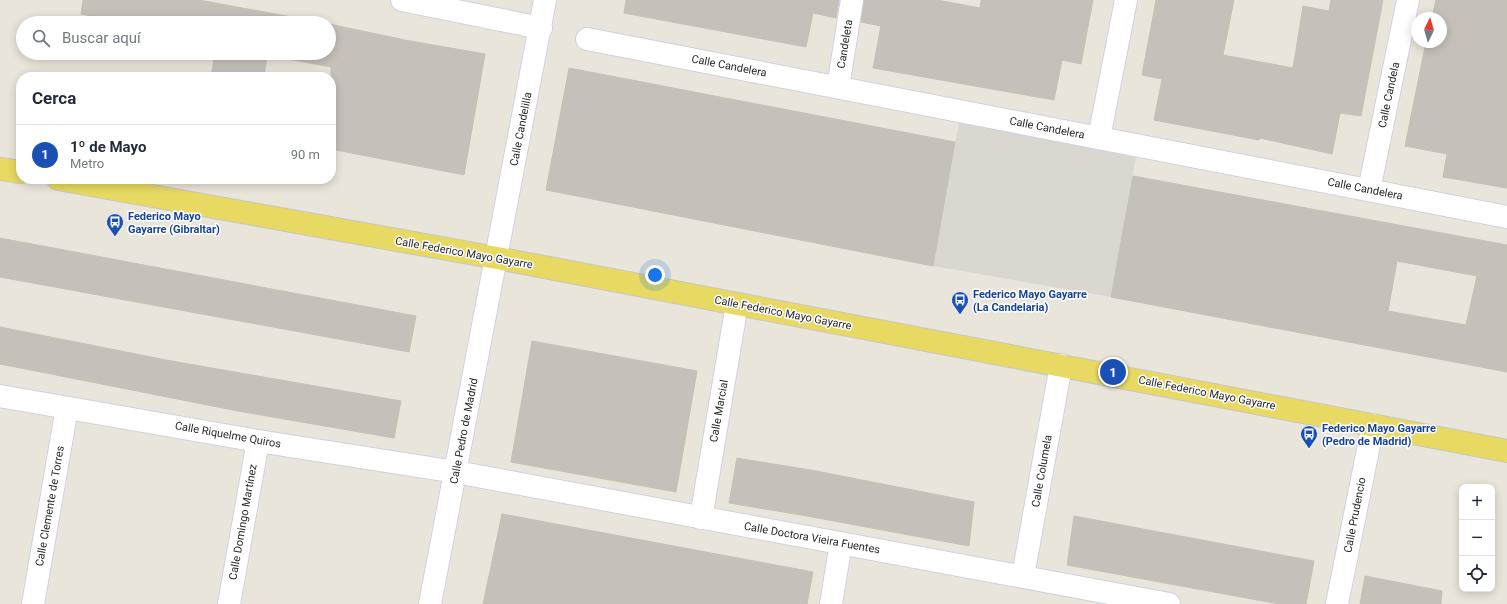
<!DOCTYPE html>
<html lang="es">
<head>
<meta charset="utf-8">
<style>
  body { margin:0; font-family:Roboto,sans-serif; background:#f6f6f7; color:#1f2937 }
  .controls { position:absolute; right:12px; bottom:12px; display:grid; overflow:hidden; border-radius:8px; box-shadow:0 2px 10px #0003 }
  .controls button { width:36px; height:36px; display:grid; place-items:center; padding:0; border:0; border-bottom:1px solid #e0e1e3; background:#fff; color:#1f2937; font:20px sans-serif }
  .compass { position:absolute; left:1411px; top:12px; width:36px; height:36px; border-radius:50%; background:#fff; box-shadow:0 2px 10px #0003; rotate:5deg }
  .you { position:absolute; left:655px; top:275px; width:14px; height:14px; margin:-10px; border:3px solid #fff; border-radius:50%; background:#1a73e8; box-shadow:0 0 0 6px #1a73e833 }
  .badge { display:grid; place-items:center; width:26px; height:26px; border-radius:50%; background:#b45309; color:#fff; font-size:13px; font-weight:700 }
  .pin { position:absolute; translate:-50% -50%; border:2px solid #fff; box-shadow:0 1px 4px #0006 }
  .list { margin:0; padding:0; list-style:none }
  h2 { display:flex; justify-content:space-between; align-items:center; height:52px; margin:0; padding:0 16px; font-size:17px }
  h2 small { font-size:13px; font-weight:400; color:#747a83 }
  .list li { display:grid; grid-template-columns:26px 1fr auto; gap:12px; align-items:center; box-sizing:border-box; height:60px; padding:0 16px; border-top:1px solid #e0e1e3 }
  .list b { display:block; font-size:15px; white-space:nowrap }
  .list p { margin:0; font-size:13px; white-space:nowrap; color:#747a83 }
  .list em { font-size:13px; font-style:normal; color:#747a83 }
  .icon { flex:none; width:22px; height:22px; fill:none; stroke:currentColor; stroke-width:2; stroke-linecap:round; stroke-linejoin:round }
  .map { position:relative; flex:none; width:1507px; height:604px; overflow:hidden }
  .search { position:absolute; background:#fff; box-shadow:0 2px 10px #0003; left:16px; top:16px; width:320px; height:44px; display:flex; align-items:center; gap:10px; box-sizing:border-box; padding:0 14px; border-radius:22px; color:#747a83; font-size:15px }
  .panel { position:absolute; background:#fff; box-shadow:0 2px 10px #0003; left:16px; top:72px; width:320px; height:112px; border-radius:16px }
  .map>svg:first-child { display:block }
  .plaza { fill:#dad7d1 }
  .building { fill:#c5c1ba; stroke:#c4c1b4; fill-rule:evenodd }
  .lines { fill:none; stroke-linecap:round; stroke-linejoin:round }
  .street-casing { stroke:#d0d1e0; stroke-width:24 }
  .primary-casing { stroke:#c7c7c7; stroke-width:24 }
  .street { stroke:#fff; stroke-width:22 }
  .primary { stroke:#e7d961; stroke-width:22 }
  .labels { text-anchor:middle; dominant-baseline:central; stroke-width:3; stroke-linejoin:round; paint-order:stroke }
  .street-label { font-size:11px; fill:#282828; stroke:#fff }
  .transit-label { font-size:11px; font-weight:bold; fill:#164399; stroke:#fff; text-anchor:start }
</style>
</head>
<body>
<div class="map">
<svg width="1507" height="604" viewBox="0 0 1507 604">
  <rect width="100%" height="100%" fill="#eae5da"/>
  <path class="plaza" d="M961 111 1138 146 1111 297 933 266Z"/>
  <g class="building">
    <path d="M83 0H199L324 23H133L81 14Z"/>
    <path d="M626 0H839L836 18 813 13 806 47 624 13Z"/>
    <path d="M864 0H937L980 8 981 0H1093L1081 64 1062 60 1054 100 873 68 881 26 861 22Z"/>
    <path d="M1156 0H1234L1223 55 1293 68 1303 6 1329 11 1331 0H1383L1361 116 1340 113 1332 154 1260 138 1259 140 1154 120 1162 79 1142 75Z"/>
    <path d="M1436 0H1507V188L1443 177 1447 154 1405 146 1426 42H1441V18H1432Z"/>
    <path d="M329 24 405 40 485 54 464 175 331 149V67L267 55 264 77H211L215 53H329Z"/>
    <path d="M569 68 955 142 933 266 546 190Z"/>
    <path d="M1133 176 1507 245V372L1111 297ZM1397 261 1477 276 1466 325 1388 311Z"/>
    <path d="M0 238 416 316 409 352 0 277Z"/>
    <path d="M0 327 166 360 401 401 394 438 238 411 0 364Z"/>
    <path d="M532 341 697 371 676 492 511 462Z"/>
    <path d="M737 458 816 471 974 502 969 546 807 516 729 503Z"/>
    <path d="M502 514 813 572 807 604H483Z"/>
    <path d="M1074 516 1314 561 1306 604H1279L1067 565Z"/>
    <path d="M1365 576 1442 591 1441 604H1360Z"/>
  </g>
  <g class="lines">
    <g class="street-casing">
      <g id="street">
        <path d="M402 0 541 28"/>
        <path d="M587 39 1507 217"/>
        <path d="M838 87 852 0"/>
        <path d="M1099 138 1126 0"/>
        <path d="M1369 190 1408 0"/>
        <path d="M0 396 258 441 456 472 1169 604"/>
        <path d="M701 518 737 304"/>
        <path d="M1023 576 1061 365"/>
        <path d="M33 604 67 408"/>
        <path d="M229 604 258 441"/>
        <path d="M430 604 545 0"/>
        <path d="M831 604 841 543"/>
        <path d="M1337 604 1373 425"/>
      </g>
    </g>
    <g class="primary-casing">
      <g id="primary">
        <path d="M0 169 21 172"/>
        <path d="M58 179 497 258 1507 451"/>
      </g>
    </g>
    <use href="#street" class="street"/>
    <use href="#primary" class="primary"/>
  </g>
  <defs>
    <g id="bus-pin" transform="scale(0.9)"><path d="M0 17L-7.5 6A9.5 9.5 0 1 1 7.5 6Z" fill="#1a4fb4" stroke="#fff"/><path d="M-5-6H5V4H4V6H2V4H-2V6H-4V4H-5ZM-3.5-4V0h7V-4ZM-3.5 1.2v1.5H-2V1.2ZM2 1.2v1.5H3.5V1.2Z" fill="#fff"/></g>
  </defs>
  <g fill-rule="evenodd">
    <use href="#bus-pin" x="115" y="222"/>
    <use href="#bus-pin" x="960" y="300"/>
    <use href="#bus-pin" x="1309" y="434"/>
  </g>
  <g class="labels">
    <g class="street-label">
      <text transform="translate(845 44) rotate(-81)">Candeleta</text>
      <text transform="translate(729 66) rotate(11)">Calle Candelera</text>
      <text transform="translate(1389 95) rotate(-78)">Calle Candela</text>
      <text transform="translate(1047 128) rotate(11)">Calle Candelera</text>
      <text transform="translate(521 129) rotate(-79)">Calle Candelilla</text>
      <text transform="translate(1365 189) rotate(11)">Calle Candelera</text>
      <text transform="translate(464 253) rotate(10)">Calle Federico Mayo Gayarre</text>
      <text transform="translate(783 313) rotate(11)">Calle Federico Mayo Gayarre</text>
      <text transform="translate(1207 393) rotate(11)">Calle Federico Mayo Gayarre</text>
      <text transform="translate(719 411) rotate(-80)">Calle Marcial</text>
      <text transform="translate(464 431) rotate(-79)">Calle Pedro de Madrid</text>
      <text transform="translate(228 435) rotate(10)">Calle Riquelme Quiros</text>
      <text transform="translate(1042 471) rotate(-80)">Calle Columela</text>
      <text transform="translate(50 506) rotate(-80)">Calle Clemente de Torres</text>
      <text transform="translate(1355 515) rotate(-79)">Calle Prudencio</text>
      <text transform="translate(243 522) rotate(-80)">Calle Domingo Martínez</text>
      <text transform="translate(812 538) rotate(10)">Calle Doctora Vieira Fuentes</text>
    </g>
    <g class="transit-label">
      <text x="128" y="216">Federico Mayo<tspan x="128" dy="13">Gayarre (Gibraltar)</tspan></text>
      <text x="973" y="294">Federico Mayo Gayarre<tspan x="973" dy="13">(La Candelaria)</tspan></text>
      <text x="1322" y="428">Federico Mayo Gayarre<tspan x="1322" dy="13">(Pedro de Madrid)</tspan></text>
    </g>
  </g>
</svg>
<div class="controls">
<button>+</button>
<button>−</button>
<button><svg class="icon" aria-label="locate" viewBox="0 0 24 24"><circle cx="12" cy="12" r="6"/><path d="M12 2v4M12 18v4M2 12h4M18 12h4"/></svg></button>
</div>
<svg class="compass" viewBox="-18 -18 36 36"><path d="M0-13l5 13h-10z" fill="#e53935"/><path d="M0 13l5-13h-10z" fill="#747a83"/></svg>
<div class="you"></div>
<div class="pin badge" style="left:1113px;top:372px;background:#1a4fb4">1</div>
<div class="search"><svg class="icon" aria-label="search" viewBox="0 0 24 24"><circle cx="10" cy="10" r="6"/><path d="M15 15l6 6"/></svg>Buscar aquí</div>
<section class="panel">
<h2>Cerca<small></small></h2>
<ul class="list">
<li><span class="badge" style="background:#1a4fb4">1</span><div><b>1º de Mayo</b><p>Metro</p></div><em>90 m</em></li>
</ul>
</section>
</div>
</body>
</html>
